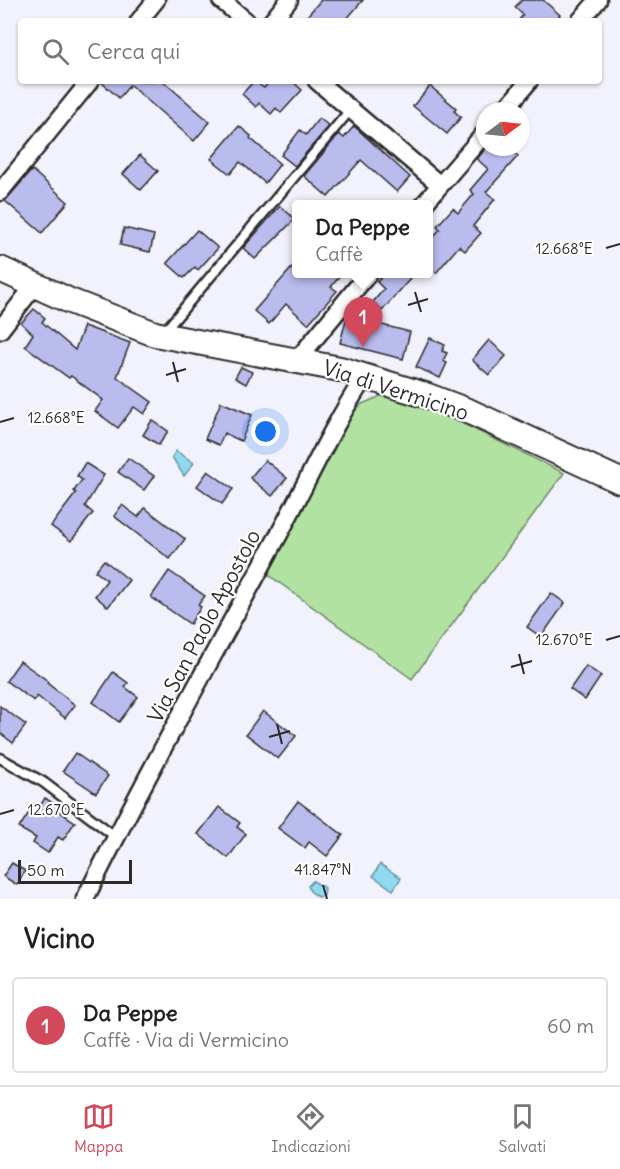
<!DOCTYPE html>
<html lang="it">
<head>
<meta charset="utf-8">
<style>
  body { margin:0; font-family:Delius,sans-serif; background:#f2f2f2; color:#222 }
  .compass { position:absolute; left:476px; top:102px; width:54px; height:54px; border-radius:50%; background:#fff; box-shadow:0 2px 4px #0004; rotate:74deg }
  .scale { position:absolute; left:18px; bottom:15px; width:114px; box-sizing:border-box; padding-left:6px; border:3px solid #2b2b2b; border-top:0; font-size:16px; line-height:21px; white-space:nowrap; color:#2b2b2b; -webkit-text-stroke:4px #fff; paint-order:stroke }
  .you { position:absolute; left:266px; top:432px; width:21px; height:21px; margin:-15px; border:4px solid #fff; border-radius:50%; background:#1a73e8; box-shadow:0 0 0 9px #1a73e833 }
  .badge { display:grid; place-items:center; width:39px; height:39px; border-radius:50%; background:#d1495b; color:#fff; font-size:20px; font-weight:700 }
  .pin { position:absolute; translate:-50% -50px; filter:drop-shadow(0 2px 3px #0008) }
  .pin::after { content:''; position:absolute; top:32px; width:21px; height:18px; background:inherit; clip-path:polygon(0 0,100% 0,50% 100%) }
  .popup { position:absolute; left:292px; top:200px; width:141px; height:78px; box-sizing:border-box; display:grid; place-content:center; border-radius:6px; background:#fff; filter:drop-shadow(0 2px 4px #0005); font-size:20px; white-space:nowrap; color:#767676 }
  .popup b { font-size:22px; color:#222 }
  .popup::after { content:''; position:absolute; left:50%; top:100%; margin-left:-12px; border:12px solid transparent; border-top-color:#fff }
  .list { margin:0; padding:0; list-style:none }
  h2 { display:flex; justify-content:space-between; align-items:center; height:78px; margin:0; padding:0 24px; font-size:26px }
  h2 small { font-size:20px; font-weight:400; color:#767676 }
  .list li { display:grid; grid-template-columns:39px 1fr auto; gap:18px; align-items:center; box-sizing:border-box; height:96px; margin:0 12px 12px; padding:0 12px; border:2px solid #e0e0e0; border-radius:6px }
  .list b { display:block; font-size:22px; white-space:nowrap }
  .list p { margin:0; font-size:20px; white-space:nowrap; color:#767676 }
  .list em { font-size:20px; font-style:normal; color:#767676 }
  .icon { flex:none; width:33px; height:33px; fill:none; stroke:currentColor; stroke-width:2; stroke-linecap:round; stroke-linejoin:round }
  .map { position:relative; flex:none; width:620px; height:899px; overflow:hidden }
  .search { position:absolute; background:#fff; box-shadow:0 2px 4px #0004; left:18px; right:18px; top:18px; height:66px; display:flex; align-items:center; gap:15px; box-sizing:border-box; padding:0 21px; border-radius:6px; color:#767676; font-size:22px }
  .sheet { height:186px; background:#fff }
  nav { display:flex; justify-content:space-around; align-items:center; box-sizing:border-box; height:84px; border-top:2px solid #e0e0e0; background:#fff; font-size:16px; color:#767676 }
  nav a { display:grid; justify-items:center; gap:3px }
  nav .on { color:#d1495b }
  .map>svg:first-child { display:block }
  .green { fill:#b1e2a2; stroke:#6e8666; stroke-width:1.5 }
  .water { fill:#90daf1; stroke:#6894a2; stroke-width:1.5 }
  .building { fill:#babcee; stroke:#2b2b2b; stroke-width:1.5 }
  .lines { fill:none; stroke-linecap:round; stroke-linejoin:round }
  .lane-casing { stroke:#2b2b2b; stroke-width:13 }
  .street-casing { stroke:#2b2b2b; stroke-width:21 }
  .secondary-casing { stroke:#2b2b2b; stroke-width:28 }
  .lane { stroke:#fff; stroke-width:8 }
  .street { stroke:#fff; stroke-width:16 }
  .secondary { stroke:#fff; stroke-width:24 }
  .ticks { fill:none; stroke:#2b2b2b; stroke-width:2 }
  .labels { text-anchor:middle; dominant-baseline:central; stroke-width:4.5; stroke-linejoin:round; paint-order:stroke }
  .street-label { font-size:21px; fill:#2b2b2b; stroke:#fff }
  .ticks-label { font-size:15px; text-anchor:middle; fill:#2b2b2b; stroke:#fff; stroke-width:4.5; stroke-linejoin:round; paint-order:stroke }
</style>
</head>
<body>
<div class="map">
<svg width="620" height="899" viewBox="0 0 620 899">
  <rect width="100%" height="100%" fill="#f1f2fc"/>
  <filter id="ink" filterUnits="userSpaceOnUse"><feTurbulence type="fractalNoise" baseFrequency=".0167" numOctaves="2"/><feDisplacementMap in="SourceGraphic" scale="12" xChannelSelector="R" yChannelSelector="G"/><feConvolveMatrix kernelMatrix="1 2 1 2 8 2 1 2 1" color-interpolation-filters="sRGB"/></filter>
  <g filter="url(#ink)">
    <path class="green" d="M384 389 437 411 564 473 412 679 266 573 312 489 344 421 362 404 379 397Z"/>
    <g class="water">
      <path d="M176 451 194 463 184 476 172 457Z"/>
      <path d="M380 864 401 878 393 890 373 876Z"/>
      <path d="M313 881 325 888 324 896 318 897 310 891 308 886Z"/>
    </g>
    <g class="building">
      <path d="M321 0H363L345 21H316L308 15Z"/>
      <path d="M522 0H543L560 15 554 21H518L523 15 515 7Z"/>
      <path d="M100 81H163L210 122 194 141 130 85 119 98Z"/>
      <path d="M254 81 264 88 270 81H292L302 90 281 113 276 108 271 114 259 103 256 107 242 94Z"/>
      <path d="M430 86 456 108 454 111 461 117 447 134 413 106Z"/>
      <path d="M319 118 329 126 295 166 281 155 300 130 306 135Z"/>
      <path d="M239 126 251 136 250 138 280 164 265 183 240 162 230 174 211 159Z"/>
      <path d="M354 126 410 177 397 192 361 160 328 197 304 176 339 134 344 138Z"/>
      <path d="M487 147H508L518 156 486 192 495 199 473 226 481 233 465 251 459 246 436 273 429 267V242L440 229 437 226 453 208 458 213 474 194 470 190 488 169 477 159Z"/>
      <path d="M140 155 158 171 141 190 123 174Z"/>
      <path d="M32 170 68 202 42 233 5 201Z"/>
      <path d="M280 206 295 219 255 259 243 248Z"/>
      <path d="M124 228 154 235 150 252 120 245Z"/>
      <path d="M197 230 218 248 198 270 195 267 184 278 167 263Z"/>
      <path d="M297 262V273H342L331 287 337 291 308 324 286 304 269 324 254 311Z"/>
      <path d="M385 273H403L410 279 382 311 373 302 384 289 377 282Z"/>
      <path d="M34 309 45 318 42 322 75 350 84 326 130 343 117 377 152 402 144 414 134 407 118 428 95 411 103 400 71 376 69 378 25 346 33 334 21 323Z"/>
      <path d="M347 316 410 332 403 359 340 343Z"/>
      <path d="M430 338 445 345 442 351 447 353 443 361 447 363 440 378 416 367Z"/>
      <path d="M489 340 506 356 489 375 472 360Z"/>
      <path d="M241 367 252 372 246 384 235 378Z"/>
      <path d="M221 402 252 415 241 441 224 433 219 445 205 439Z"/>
      <path d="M152 420 168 431 159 445 143 435Z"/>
      <path d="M128 458 154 476 144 490 118 472Z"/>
      <path d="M265 460 287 478 272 496 250 478Z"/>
      <path d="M85 463 104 475 85 506 93 513 71 541 51 526 76 493 74 491 82 480 77 476Z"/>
      <path d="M208 471 233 489 222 504 197 486Z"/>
      <path d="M122 505 138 517 145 508 185 539 170 559 114 516Z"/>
      <path d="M104 560 129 580 108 607 95 596 107 580 95 571Z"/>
      <path d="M169 571 205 596 198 605 201 607 190 624 151 597Z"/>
      <path d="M551 593 565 603 541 637 527 627Z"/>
      <path d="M20 661 48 681 47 683 75 705 65 718 37 696 34 701 6 681Z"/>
      <path d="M586 666 601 676 585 700 570 689Z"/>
      <path d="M113 672 128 683 125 687 138 697 119 722 93 702Z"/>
      <path d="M0 706 26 725 13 743 0 733Z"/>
      <path d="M263 711 296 736 278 759 246 734Z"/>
      <path d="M75 753 108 776 96 793 63 771Z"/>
      <path d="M45 798 62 809 60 812 75 822 63 840 58 837 48 853 33 843 36 838 19 828 30 811 35 814Z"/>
      <path d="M298 801 343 835 327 856 309 842 305 848 278 828Z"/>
      <path d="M219 807 240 823 237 827 246 834 228 858 198 834Z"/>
      <path d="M12 863 25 871 17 885 3 876Z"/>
    </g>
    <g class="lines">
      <g class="lane-casing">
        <g id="lane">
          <path d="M164 332 351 109"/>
          <path d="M0 758 43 782 116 837"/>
        </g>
      </g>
      <g class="street-casing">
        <g id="street">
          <path d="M221 0 246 21"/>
          <path d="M139 21 156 0"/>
          <path d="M272 21 289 0"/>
          <path d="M580 21 598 0"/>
          <path d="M317 81 440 185"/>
          <path d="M504 111 529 81"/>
          <path d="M0 192 90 81"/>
          <path d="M424 204 485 133"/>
          <path d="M0 330 34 286"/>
          <path d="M297 360 368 274"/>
          <path d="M85 899C144 780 209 663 272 547 304 490 330 429 366 375"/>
        </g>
      </g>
      <g class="secondary-casing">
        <path id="secondary" d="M0 269 70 301 155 334 340 369 428 396 468 411 620 481"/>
      </g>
      <use href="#lane" class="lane"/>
      <use href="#street" class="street"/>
      <use href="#secondary" class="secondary"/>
    </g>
  </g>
  <path class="ticks" d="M606 248 620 244M415 292 421 312M408 305 428 299M173 362 178 382M166 375 186 369M0 422 14 418M606 640 620 636M519 654 524 674M511 667 532 661M277 724 282 744M269 737 290 731M0 814 14 810M323 885 327 899"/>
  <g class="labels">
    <g class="street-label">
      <text transform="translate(396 390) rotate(18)">Via di Vermicino</text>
      <text transform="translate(204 626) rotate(-62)">Via San Paolo Apostolo</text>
    </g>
  </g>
  <g class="ticks-label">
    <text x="564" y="254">12.668°E</text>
    <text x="56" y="423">12.668°E</text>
    <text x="564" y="645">12.670°E</text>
    <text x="56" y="815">12.670°E</text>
    <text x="323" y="875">41.847°N</text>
  </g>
</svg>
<svg class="compass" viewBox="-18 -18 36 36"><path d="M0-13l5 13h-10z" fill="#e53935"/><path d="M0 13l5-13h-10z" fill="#767676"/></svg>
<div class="scale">50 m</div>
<div class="you"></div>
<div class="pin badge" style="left:363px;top:347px">1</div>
<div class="popup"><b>Da Peppe</b>Caffè</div>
<div class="search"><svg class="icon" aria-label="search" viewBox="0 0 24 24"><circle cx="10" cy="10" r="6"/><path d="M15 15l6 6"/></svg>Cerca qui</div>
</div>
<section class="sheet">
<h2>Vicino<small></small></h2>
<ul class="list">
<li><span class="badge">1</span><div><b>Da Peppe</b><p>Caffè · Via di Vermicino</p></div><em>60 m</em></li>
</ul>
</section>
<nav>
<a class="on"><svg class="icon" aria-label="map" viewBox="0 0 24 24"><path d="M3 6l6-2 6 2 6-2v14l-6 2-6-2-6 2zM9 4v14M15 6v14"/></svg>Mappa</a>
<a><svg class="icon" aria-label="directions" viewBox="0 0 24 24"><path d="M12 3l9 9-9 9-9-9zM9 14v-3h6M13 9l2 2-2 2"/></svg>Indicazioni</a>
<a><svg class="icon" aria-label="saved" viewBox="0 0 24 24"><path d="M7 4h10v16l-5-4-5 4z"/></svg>Salvati</a>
</nav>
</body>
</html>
